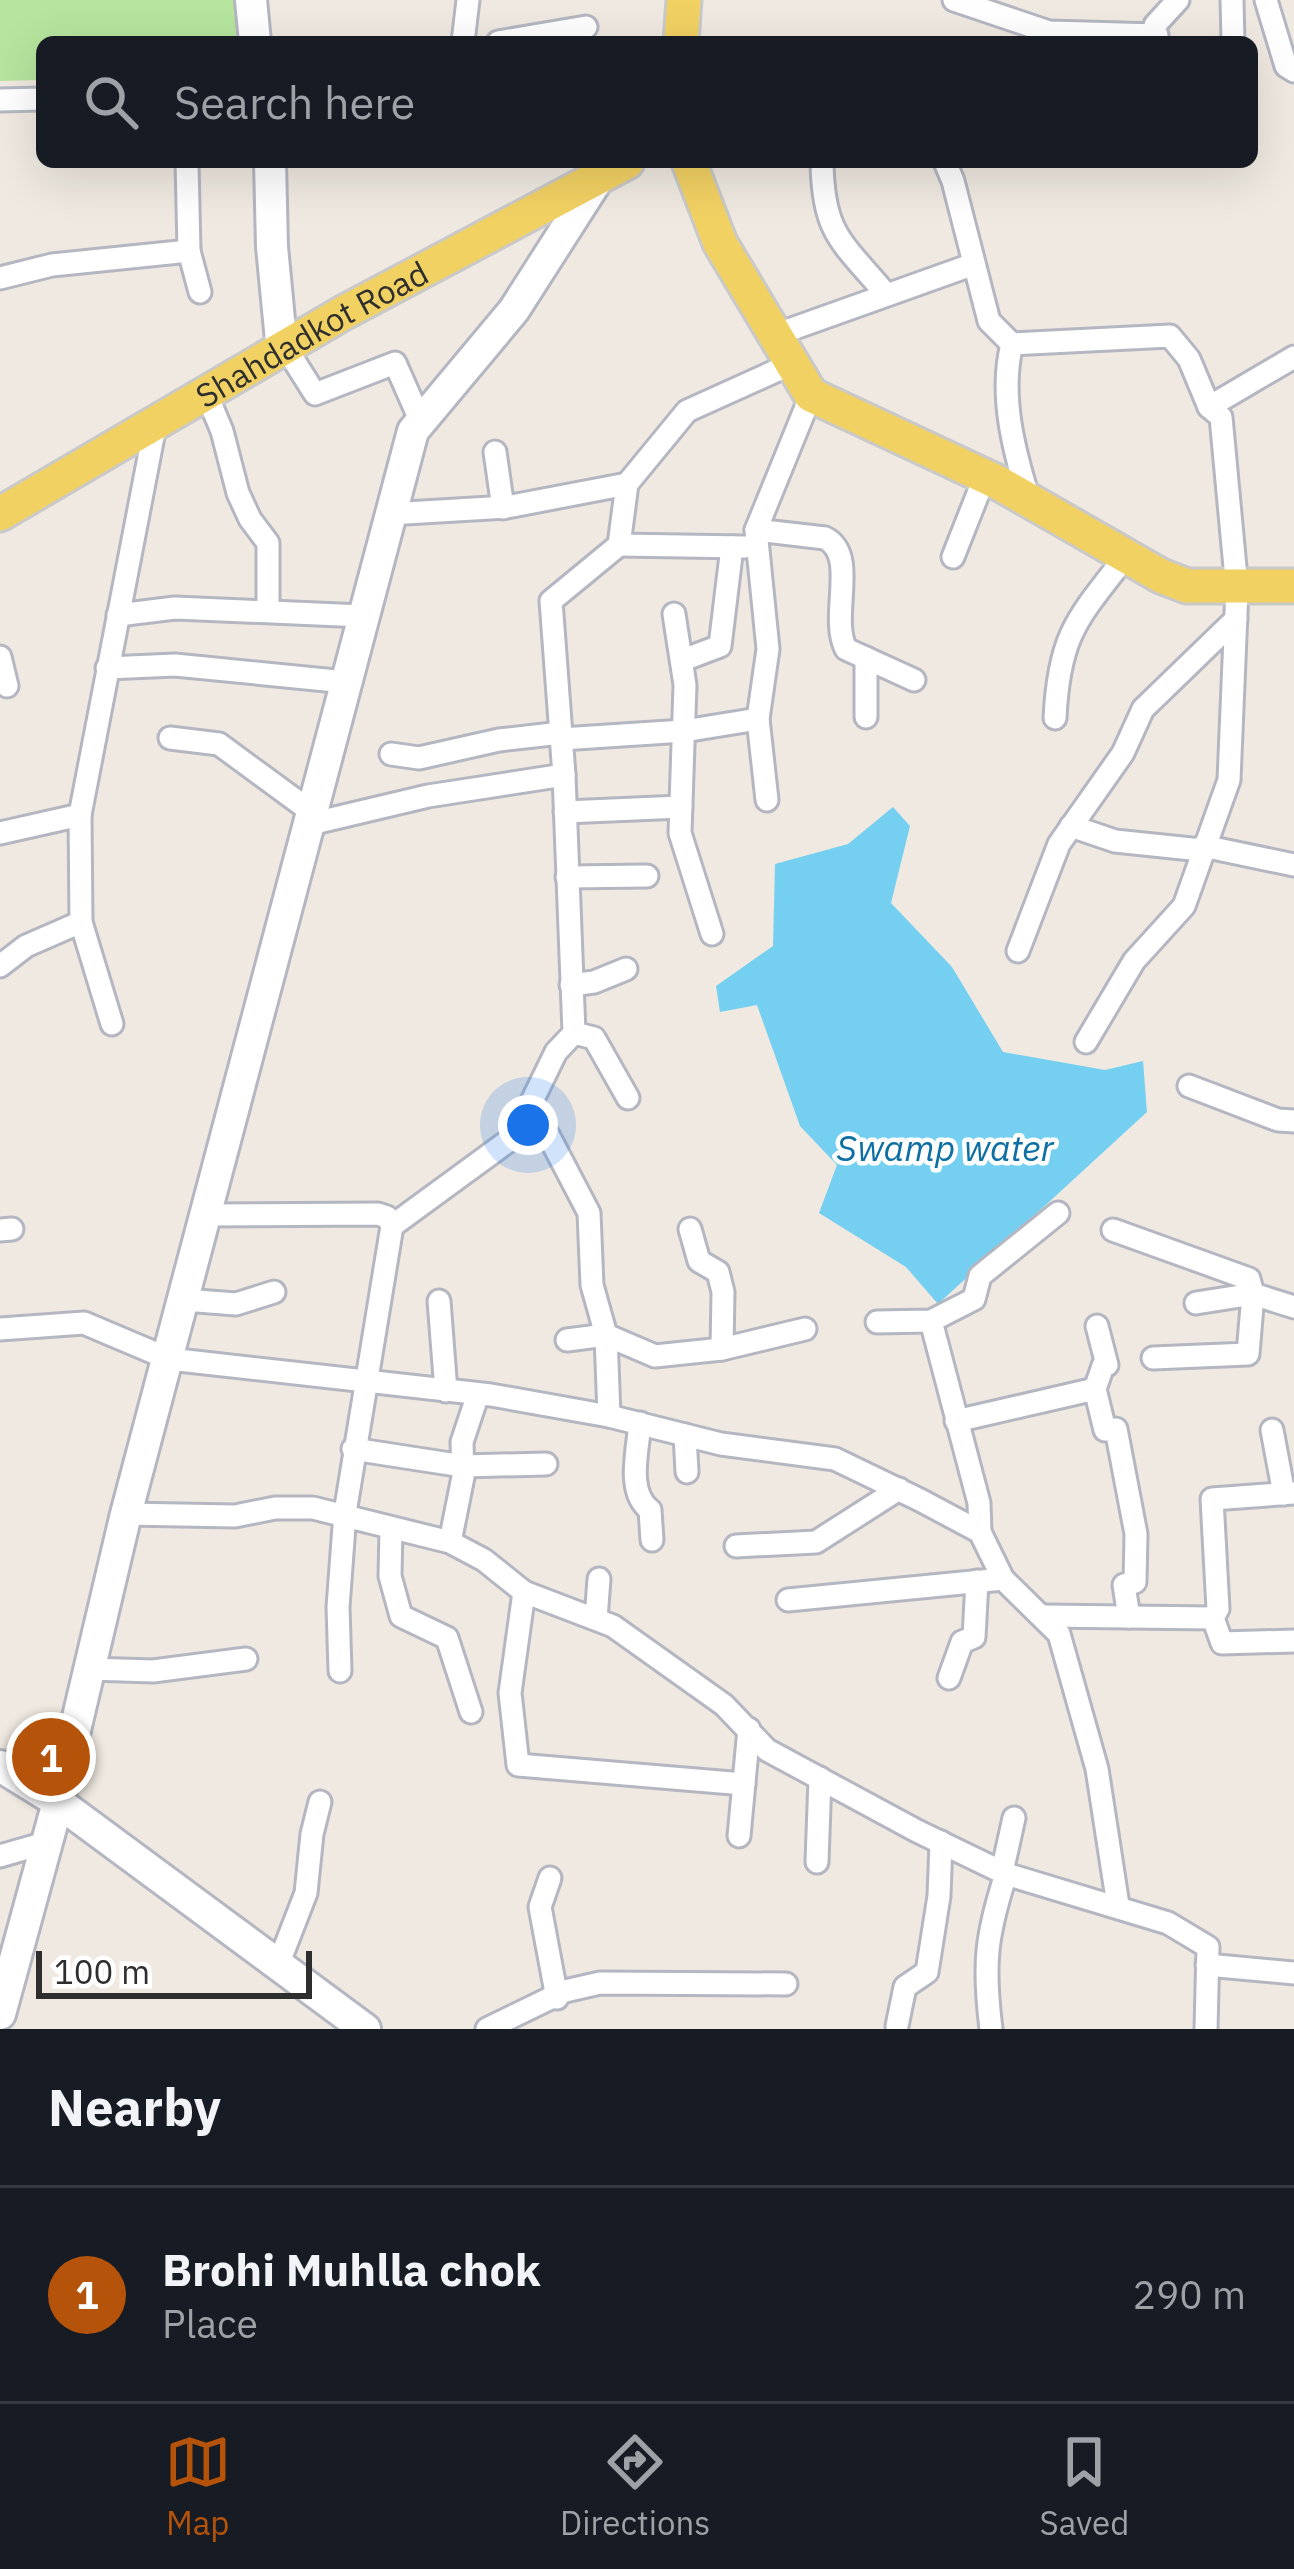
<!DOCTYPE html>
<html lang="en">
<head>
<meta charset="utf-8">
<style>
  body { margin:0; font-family:"IBM Plex Sans",sans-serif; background:#20242c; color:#f1f3f6 }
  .scale { position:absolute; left:36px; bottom:30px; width:276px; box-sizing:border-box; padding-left:12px; border:6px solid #2e2e2e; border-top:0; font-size:33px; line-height:42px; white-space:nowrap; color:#2e2e2e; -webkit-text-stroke:9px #fff; paint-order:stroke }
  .you { position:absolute; left:528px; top:1125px; width:42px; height:42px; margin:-30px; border:9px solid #fff; border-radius:50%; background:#1a73e8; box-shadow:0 0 0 18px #1a73e833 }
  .badge { display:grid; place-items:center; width:78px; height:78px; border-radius:50%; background:#b45309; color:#fff; font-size:39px; font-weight:700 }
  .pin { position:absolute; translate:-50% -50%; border:6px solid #fff; box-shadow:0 3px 12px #0006 }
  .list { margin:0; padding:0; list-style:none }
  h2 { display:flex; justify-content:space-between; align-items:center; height:156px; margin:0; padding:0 48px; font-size:51px }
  h2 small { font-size:39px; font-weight:400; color:#9ea1a6 }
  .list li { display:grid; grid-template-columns:78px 1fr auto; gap:36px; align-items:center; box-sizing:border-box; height:216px; padding:0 48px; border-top:3px solid #363941 }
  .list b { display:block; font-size:45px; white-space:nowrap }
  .list p { margin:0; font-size:39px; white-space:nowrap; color:#9ea1a6 }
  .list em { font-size:39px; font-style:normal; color:#9ea1a6 }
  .icon { flex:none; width:66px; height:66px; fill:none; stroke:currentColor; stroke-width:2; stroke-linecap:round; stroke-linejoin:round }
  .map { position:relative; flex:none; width:1294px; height:2029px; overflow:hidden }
  .search { position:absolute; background:#171b24; box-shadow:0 12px 48px #0002; left:36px; right:36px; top:36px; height:132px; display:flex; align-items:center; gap:30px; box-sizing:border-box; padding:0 42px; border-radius:18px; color:#9ea1a6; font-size:45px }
  .sheet { height:372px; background:#171b24 }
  nav { display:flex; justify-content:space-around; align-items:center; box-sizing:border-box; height:168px; border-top:3px solid #363941; background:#171b24; font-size:33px; color:#9ea1a6 }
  nav a { display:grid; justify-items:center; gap:6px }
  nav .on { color:#b45309 }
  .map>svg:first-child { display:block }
  .green { fill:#b6e59e }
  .water { fill:#75cff0 }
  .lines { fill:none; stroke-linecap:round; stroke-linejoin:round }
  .street-casing { stroke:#b4b7c1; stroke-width:27 }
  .secondary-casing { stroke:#b4b7c1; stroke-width:36 }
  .primary-casing { stroke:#c9c9c9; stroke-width:39 }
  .street { stroke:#fff; stroke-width:21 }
  .secondary { stroke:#fff; stroke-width:30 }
  .primary { stroke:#f2d163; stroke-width:33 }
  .labels { text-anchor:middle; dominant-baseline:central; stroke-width:9; stroke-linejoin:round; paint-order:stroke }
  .street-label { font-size:33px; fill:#2e2e2e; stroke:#fff }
  .water-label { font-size:36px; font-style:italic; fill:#0d6fa3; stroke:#fff }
</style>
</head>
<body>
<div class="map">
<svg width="1294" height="2029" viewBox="0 0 1294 2029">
  <rect width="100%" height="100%" fill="#efe9e1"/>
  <path class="green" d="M0 0H237L245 42H42V80L0 81Z"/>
  <path class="water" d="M893 807 910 826 891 903 952 967 1003 1052 1105 1070 1143 1061 1147 1112 938 1304 906 1267 819 1213 837 1165 800 1126 757 1005 720 1012 716 986 773 946 775 864 848 844Z"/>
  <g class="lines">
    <g class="street-casing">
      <g id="street">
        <path d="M954 0 1049 32 1157 35"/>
        <path d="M1232 0 1233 42"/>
        <path d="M1266 0 1286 66 1294 71"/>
        <path d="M463 42 468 0"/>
        <path d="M498 42 586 27"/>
        <path d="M1155 42V25L1178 0"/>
        <path d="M0 100 42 99"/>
        <path d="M187 162 189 251 200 292"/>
        <path d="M822 162C823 233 841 241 885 293"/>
        <path d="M945 162 953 181 989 321 1012 344 1170 336 1189 359 1209 407 1221 417 1237 589 1229 780 1184 906 1134 961 1086 1042"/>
        <path d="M0 278 52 265 189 251"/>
        <path d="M775 335 974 264"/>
        <path d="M1012 344C999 395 1014 451 1029 500"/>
        <path d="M286 348 315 394 395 363 421 422"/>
        <path d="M206 393 222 431 238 493 250 519 268 543V611"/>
        <path d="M1209 407 1294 357"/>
        <path d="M495 452 503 508"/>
        <path d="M389 514 507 507 627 484"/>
        <path d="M756 530 825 538C859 555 829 617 846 649L914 680"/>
        <path d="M619 545 745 547"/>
        <path d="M953 557 985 476"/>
        <path d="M674 614 685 685 680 833 712 934"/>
        <path d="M118 615 175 608 363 616"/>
        <path d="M0 657 7 686"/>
        <path d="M683 660 720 646 732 547"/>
        <path d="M107 668 175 665 346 682"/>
        <path d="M866 717V658"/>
        <path d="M1055 718C1059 635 1077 619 1126 556"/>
        <path d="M170 738 219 744 313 813"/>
        <path d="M561 739 684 731 758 719"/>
        <path d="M391 754 419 758 499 740 561 733"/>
        <path d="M767 800 758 719 768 649 756 530 811 395"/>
        <path d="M565 812 681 807"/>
        <path d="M310 824 428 796 564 775"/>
        <path d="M1071 826 1115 841 1201 850"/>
        <path d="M0 833 80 815"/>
        <path d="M1203 846 1294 865"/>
        <path d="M567 877 647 876"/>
        <path d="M1018 951 1059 844 1123 753 1143 709 1236 619"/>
        <path d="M0 966 26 946 81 922"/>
        <path d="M571 985 594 982 626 969"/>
        <path d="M112 1024 81 922 80 815 156 421"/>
        <path d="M574 1033 594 1038 628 1098"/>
        <path d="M1189 1086 1278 1120 1294 1121"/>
        <path d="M532 1104 589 1213 592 1285 606 1335 609 1416"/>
        <path d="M207 1215 378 1214 387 1217 392 1226"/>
        <path d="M690 1229 699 1261 718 1272 723 1292 722 1349"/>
        <path d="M0 1230 12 1229"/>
        <path d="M1113 1230 1249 1279 1253 1294 1248 1354 1153 1358"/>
        <path d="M184 1300 236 1304 274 1292"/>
        <path d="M439 1301 446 1391"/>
        <path d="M1196 1303 1253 1294 1294 1307"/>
        <path d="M931 1321 979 1503 980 1532"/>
        <path d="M877 1322 931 1321 974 1299 980 1276 1058 1213"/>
        <path d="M1097 1326 1107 1365 1103 1366 1095 1389 1105 1430 1116 1429 1136 1534 1135 1582 1124 1585 1129 1617"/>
        <path d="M0 1329 84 1323 169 1359 491 1395 609 1416 721 1444 835 1459 920 1500 980 1532 1003 1579 1059 1634 1097 1769 1118 1905"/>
        <path d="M567 1340 606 1335 655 1356 722 1349 805 1329"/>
        <path d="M956 1421 1095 1389"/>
        <path d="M640 1423C638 1450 626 1492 650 1510L652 1540"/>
        <path d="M1272 1430 1284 1494"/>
        <path d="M685 1435 687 1472"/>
        <path d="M353 1449 463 1466 546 1464"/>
        <path d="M1294 1493 1212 1499 1218 1609 1213 1618 1222 1643 1294 1641"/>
        <path d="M126 1514 235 1516 275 1508H313L450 1542 484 1560 524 1592 613 1626 724 1705 767 1750 917 1831 1006 1874 1168 1923 1208 1947 1206 2029"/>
        <path d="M391 1529 390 1576 401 1616 447 1638 471 1712"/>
        <path d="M450 1542 463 1477 462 1442 478 1394"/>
        <path d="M736 1546 816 1542 899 1489"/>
        <path d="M524 1592 510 1693 518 1765 744 1784"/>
        <path d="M788 1600 1003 1579"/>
        <path d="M1044 1616 1213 1618"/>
        <path d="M596 1619 599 1579"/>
        <path d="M89 1669 153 1671 246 1659"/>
        <path d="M340 1671 338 1607 345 1513 392 1226 515 1136 556 1052 574 1033 564 775 551 601 619 545 627 484 687 411 791 364"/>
        <path d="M949 1678 962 1642 974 1637 977 1581"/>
        <path d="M739 1836 749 1729"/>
        <path d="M0 1856 45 1843"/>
        <path d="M817 1862 820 1778"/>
        <path d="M1002 1872 1014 1818"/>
        <path d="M550 1878 540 1907 557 1998"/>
        <path d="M278 1965 306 1893 312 1834 320 1802"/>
        <path d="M1207 1965 1294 1973"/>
        <path d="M897 2026 905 1987 927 1972 939 1896 941 1842"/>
        <path d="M487 2029 565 1991 600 1983 786 1984"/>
        <path d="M991 2029C983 1964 986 1936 1006 1874"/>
      </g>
    </g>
    <g class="secondary-casing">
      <g id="secondary">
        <path d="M251 0 255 42"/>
        <path d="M270 162 272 247 282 351"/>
        <path d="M0 1766 58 1802 365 2029"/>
        <path d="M0 2014 58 1802 126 1514 413 431 514 310 601 174"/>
      </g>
    </g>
    <g class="primary-casing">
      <g id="primary">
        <path d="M681 42 684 0"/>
        <path d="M689 162 720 243 811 395 997 482 1161 576 1187 586H1294"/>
        <path id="s1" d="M0 514 343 313 627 162"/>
      </g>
    </g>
    <use href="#street" class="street"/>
    <use href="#secondary" class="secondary"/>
    <use href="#primary" class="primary"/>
  </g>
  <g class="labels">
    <g class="street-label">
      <text stroke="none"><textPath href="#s1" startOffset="360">Shahdadkot Road</textPath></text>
    </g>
    <g class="water-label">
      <text x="945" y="1147">Swamp water</text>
    </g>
  </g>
</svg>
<div class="scale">100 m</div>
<div class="you"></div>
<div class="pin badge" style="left:51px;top:1757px">1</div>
<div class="search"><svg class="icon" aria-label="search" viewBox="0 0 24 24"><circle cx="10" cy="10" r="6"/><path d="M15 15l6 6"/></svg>Search here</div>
</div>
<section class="sheet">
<h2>Nearby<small></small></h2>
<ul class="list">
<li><span class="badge">1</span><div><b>Brohi Muhlla chok</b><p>Place</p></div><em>290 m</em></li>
</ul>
</section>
<nav>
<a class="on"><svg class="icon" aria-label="map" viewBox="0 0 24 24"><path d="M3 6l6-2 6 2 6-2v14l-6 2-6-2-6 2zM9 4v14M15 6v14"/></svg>Map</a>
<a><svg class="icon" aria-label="directions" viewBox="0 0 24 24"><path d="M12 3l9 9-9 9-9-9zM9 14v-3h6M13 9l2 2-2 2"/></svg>Directions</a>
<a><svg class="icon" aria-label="saved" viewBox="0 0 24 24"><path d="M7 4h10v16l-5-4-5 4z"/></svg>Saved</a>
</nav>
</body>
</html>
